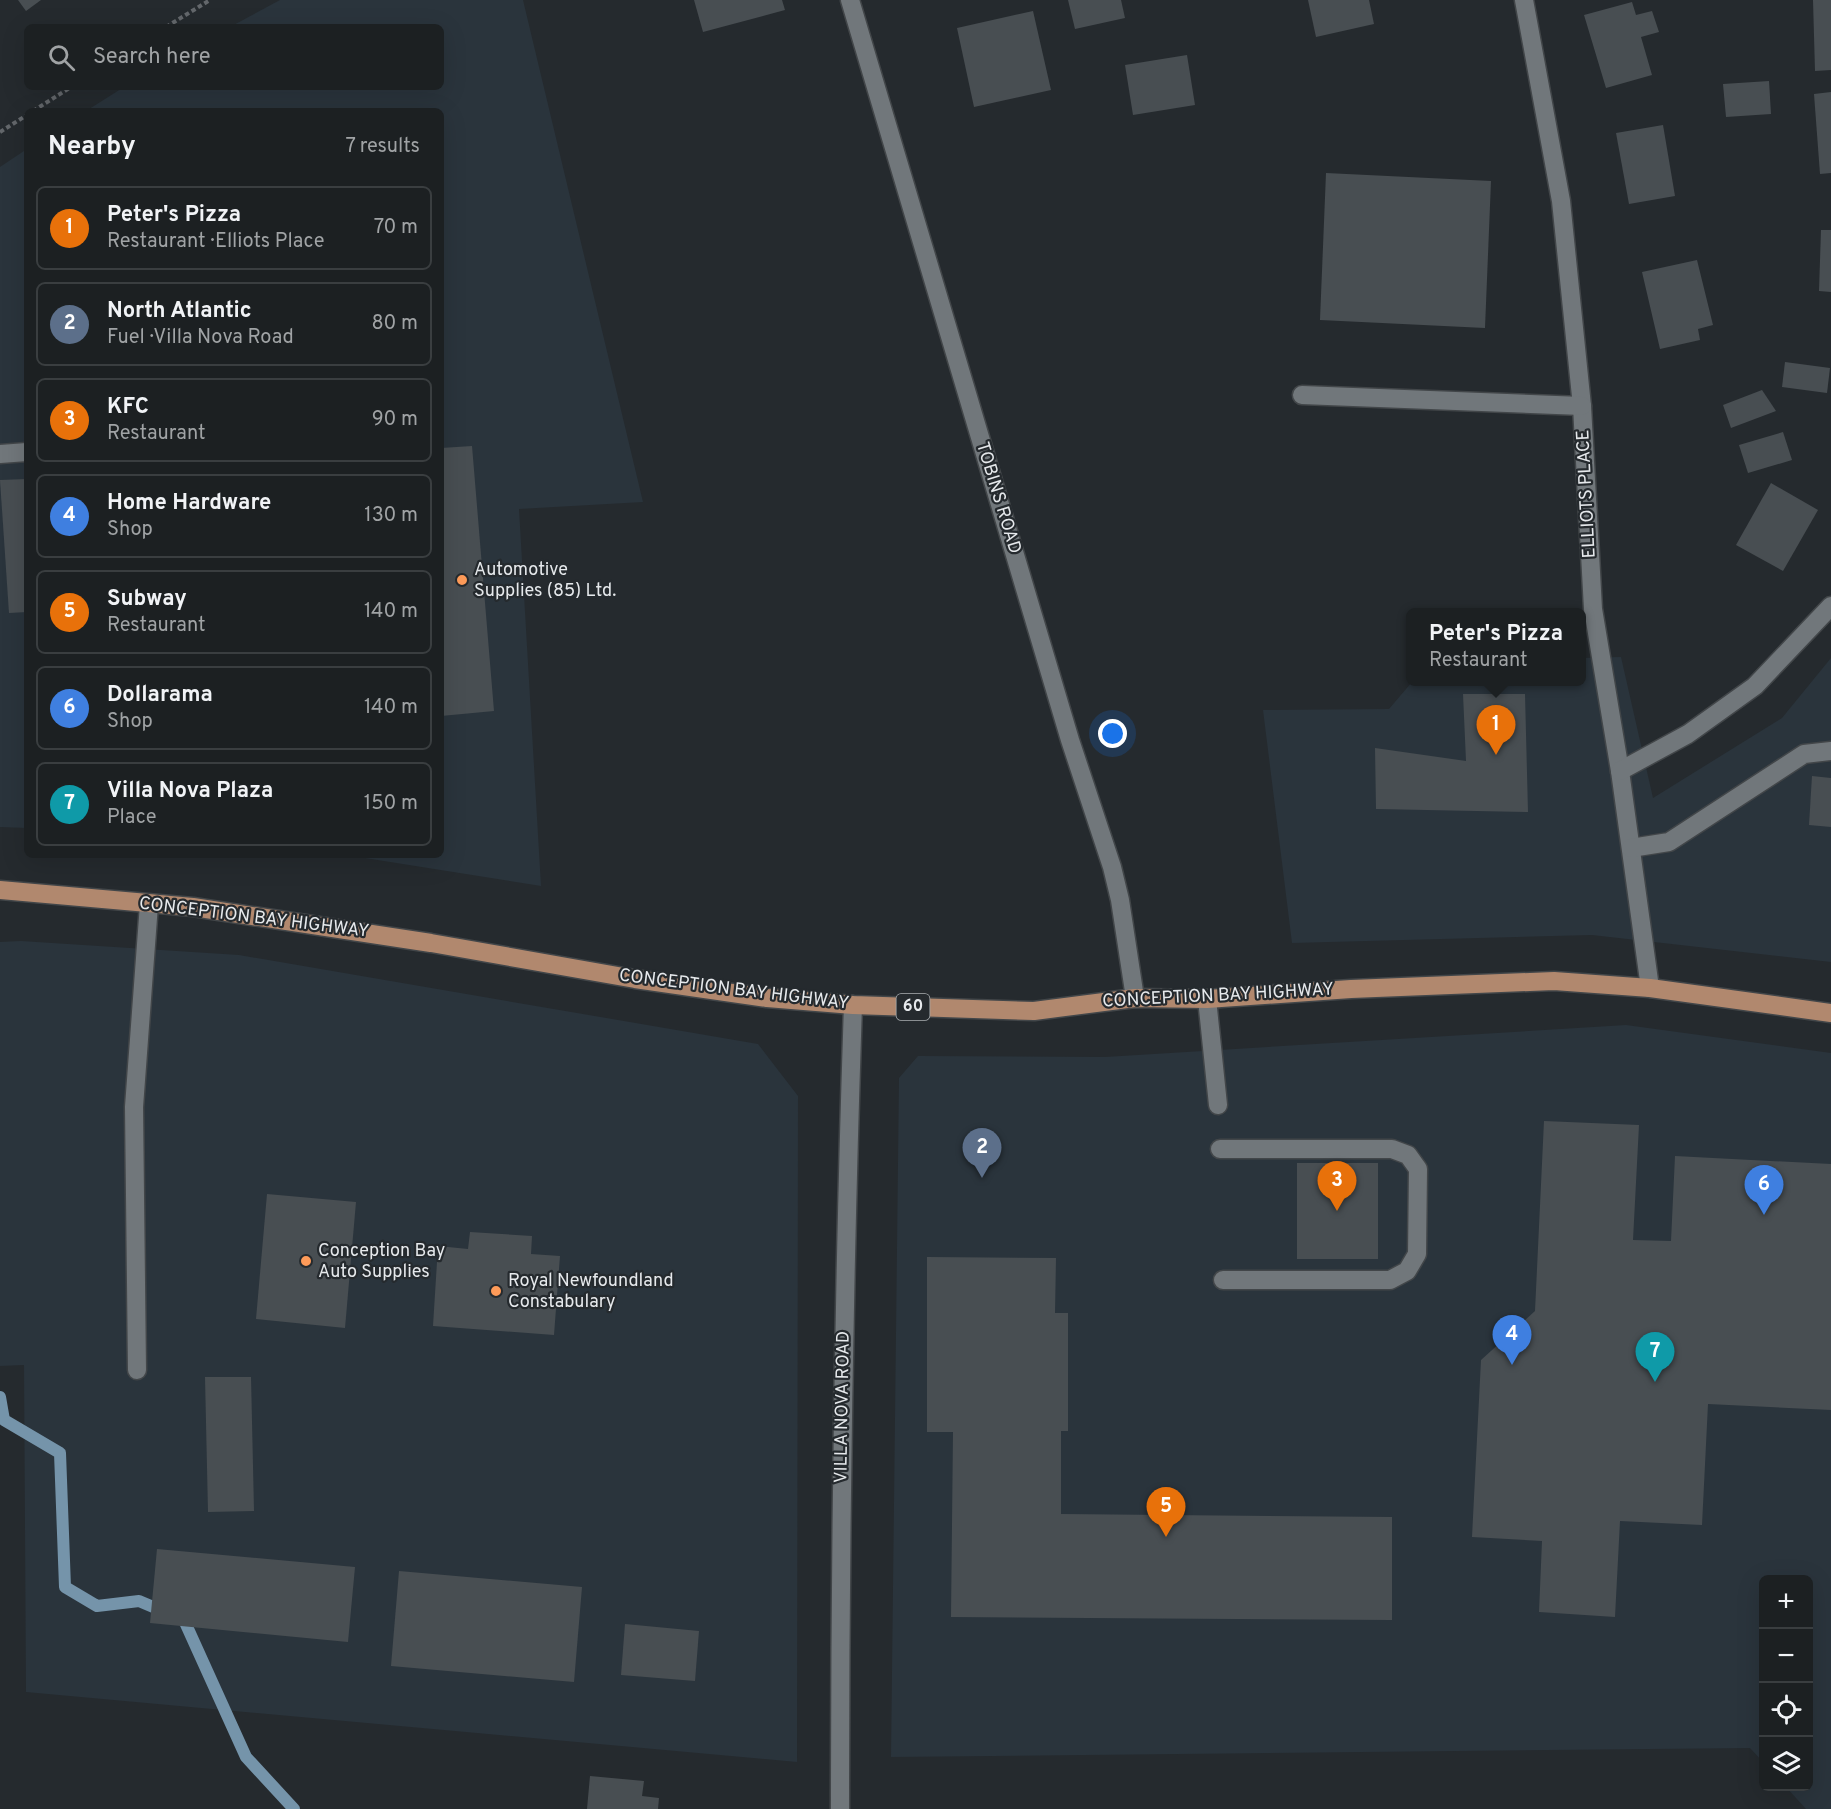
<!DOCTYPE html>
<html lang="en">
<head>
<meta charset="utf-8">
<style>
  body { margin:0; font-family:Overpass,sans-serif; background:#292d2f; color:#f1f3f6 }
  .controls { position:absolute; right:18px; bottom:18px; display:grid; overflow:hidden; border-radius:9px; box-shadow:0 6px 24px #0002 }
  .controls button { width:54px; height:54px; display:grid; place-items:center; padding:0; border:0; border-bottom:2px solid #3a3e40; background:#1c2022; color:#f1f3f6; font:30px sans-serif }
  .you { position:absolute; left:1113px; top:734px; width:21px; height:21px; margin:-15px; border:4px solid #fff; border-radius:50%; background:#1a73e8; box-shadow:0 0 0 9px #1a73e833 }
  .badge { display:grid; place-items:center; width:39px; height:39px; border-radius:50%; background:#8bbbb9; color:#fff; font-size:20px; font-weight:700 }
  .pin { position:absolute; translate:-50% -50px; filter:drop-shadow(0 2px 3px #0008) }
  .pin::after { content:''; position:absolute; top:32px; width:21px; height:18px; background:inherit; clip-path:polygon(0 0,100% 0,50% 100%) }
  .popup { position:absolute; left:1406px; top:608px; width:180px; height:78px; box-sizing:border-box; display:grid; place-content:center; border-radius:9px; background:#1c2022; filter:drop-shadow(0 2px 4px #0005); font-size:20px; white-space:nowrap; color:#a0a3a5 }
  .popup b { font-size:22px; color:#f1f3f6 }
  .popup::after { content:''; position:absolute; left:50%; top:100%; margin-left:-12px; border:12px solid transparent; border-top-color:#1c2022 }
  .list { margin:0; padding:0; list-style:none }
  h2 { display:flex; justify-content:space-between; align-items:center; height:78px; margin:0; padding:0 24px; font-size:26px }
  h2 small { font-size:20px; font-weight:400; color:#a0a3a5 }
  .list li { display:grid; grid-template-columns:39px 1fr auto; gap:18px; align-items:center; box-sizing:border-box; height:84px; margin:0 12px 12px; padding:0 12px; border:2px solid #3a3e40; border-radius:9px }
  .list b { display:block; font-size:22px; white-space:nowrap }
  .list p { margin:0; font-size:20px; white-space:nowrap; color:#a0a3a5 }
  .list em { font-size:20px; font-style:normal; color:#a0a3a5 }
  .icon { flex:none; width:33px; height:33px; fill:none; stroke:currentColor; stroke-width:2; stroke-linecap:round; stroke-linejoin:round }
  .map { position:relative; flex:none; width:1831px; height:1809px; overflow:hidden }
  .search { position:absolute; background:#1c2022; box-shadow:0 6px 24px #0002; left:24px; top:24px; width:420px; height:66px; display:flex; align-items:center; gap:15px; box-sizing:border-box; padding:0 21px; border-radius:9px; color:#a0a3a5; font-size:22px }
  .panel { position:absolute; background:#1c2022; box-shadow:0 6px 24px #0002; left:24px; top:108px; width:420px; height:750px; border-radius:9px }
  .map>svg:first-child { display:block }
  .built { fill:#2a343c }
  .lines { fill:none; stroke-linecap:round; stroke-linejoin:round }
  .stream { stroke:#7594aa; stroke-width:12 }
  .building { fill:#484e52 }
  .minor-casing { stroke:#424649; stroke-width:21 }
  .major-casing { stroke:#424649; stroke-width:21 }
  .path { stroke:#63676b; stroke-width:4; stroke-dasharray:4.5 3; stroke-linecap:butt }
  .minor { stroke:#71777b; stroke-width:18 }
  .major { stroke:#b1886e; stroke-width:18 }
  .poi-dot { fill:#fe9b59; stroke:#252a2e; stroke-width:2 }
  .labels { text-anchor:middle; dominant-baseline:central; stroke-width:4.5; stroke-linejoin:round; paint-order:stroke }
  .shield { fill:#252a2e; stroke:#acb0b3; stroke-width:1.5 }
  .shield-label { font-size:16px; font-weight:bold; fill:#e6e9ec }
  .street-label { font-size:18px; fill:#e6e9ec; stroke:#252a2e }
  .poi-label { font-size:18px; fill:#e6e9ec; stroke:#252a2e; text-anchor:start }
</style>
</head>
<body>
<div class="map">
<svg width="1831" height="1809" viewBox="0 0 1831 1809">
  <rect width="100%" height="100%" fill="#252a2e"/>
  <g class="built">
    <path d="M280 0H523L643 502 519 509 541 886 346 855H441V111H86L124 87H441V27H230Z"/>
    <path d="M27 149V828L0 827V167Z"/>
    <path d="M1621 657 1653 798 1782 718 1831 658V962L1592 935 1292 943 1263 710 1389 709 1412 682H1582V658Z"/>
    <path d="M21 941 239 955 758 1044 798 1096 797 1762 26 1692 24 1365 0 1366V942Z"/>
    <path d="M1626 1025 1831 1053V1809H1806L1786 1787 1808 1786V1580H1764L1763 1762 1750 1748 891 1757 899 1078 918 1056 1105 1057Z"/>
  </g>
  <g class="lines">
    <path class="stream" d="M0 1397 4 1420 60 1453 65 1587 97 1606 139 1601 184 1620 246 1757 294 1809"/>
  </g>
  <g class="building">
    <path d="M18 0H41L26 11Z"/>
    <path d="M694 0H782L785 10 703 32Z"/>
    <path d="M1068 0H1121L1125 18 1075 29Z"/>
    <path d="M1308 0H1369L1374 24 1316 37Z"/>
    <path d="M1813 0H1831V70L1815 71Z"/>
    <path d="M1632 2 1636 15 1652 11 1659 32 1641 37 1652 75 1606 88 1584 15Z"/>
    <path d="M1033 11 1051 90 974 107 957 28Z"/>
    <path d="M1187 55 1195 105 1133 115 1125 65Z"/>
    <path d="M1769 81 1771 114 1726 117 1723 84Z"/>
    <path d="M1831 92V173L1820 174 1814 94Z"/>
    <path d="M1663 125 1675 196 1629 204 1616 133Z"/>
    <path d="M1326 173 1491 181 1485 328 1320 320Z"/>
    <path d="M1821 230H1831V292L1819 291Z"/>
    <path d="M1697 260 1713 325 1698 329 1700 340 1660 349 1642 272Z"/>
    <path d="M1785 362 1830 368 1827 393 1782 387Z"/>
    <path d="M1762 390 1776 411 1731 428 1723 405Z"/>
    <path d="M1783 432 1792 460 1748 473 1739 445Z"/>
    <path d="M472 446 494 711 441 716V448Z"/>
    <path d="M27 479V612L9 613 0 480Z"/>
    <path d="M1771 483 1818 510 1783 571 1736 545Z"/>
    <path d="M1463 694H1525L1528 812 1376 809 1375 748 1466 761Z"/>
    <path d="M1812 776 1831 778V827L1809 825Z"/>
    <path d="M1544 1121 1639 1125 1633 1240 1671 1241 1675 1156 1831 1164V1410L1708 1404 1702 1525 1620 1521 1615 1617 1539 1612 1542 1541 1472 1537 1481 1360 1535 1311Z"/>
    <rect x="1297" y="1163" width="81" height="96"/>
    <path d="M267 1194 356 1202 345 1328 256 1319Z"/>
    <path d="M470 1232 532 1236 531 1254 560 1256 554 1335 433 1326 438 1246 468 1249Z"/>
    <path d="M927 1257 1056 1258 1055 1313H1068V1431H1061V1514L1392 1517V1620L951 1617 953 1432H927Z"/>
    <path d="M205 1377H251L254 1511 208 1512Z"/>
    <path d="M157 1549 355 1567 348 1642 150 1623Z"/>
    <path d="M399 1571 582 1587 574 1682 391 1666Z"/>
    <path d="M625 1624 699 1631 695 1681 621 1675Z"/>
    <path d="M590 1776 644 1781 642 1796 659 1798 658 1809H587Z"/>
  </g>
  <g class="lines">
    <g class="minor-casing">
      <g id="minor">
        <path d="M850 0 1070 740 1112 867 1120 900 1135 998"/>
        <path d="M1524 0 1561 201 1582 406 1593 609 1620 771 1650 988"/>
        <path d="M1302 395 1582 406"/>
        <path d="M0 454 27 452"/>
        <path d="M1620 771 1688 734 1755 686 1831 606"/>
        <path d="M1631 848 1669 842 1804 754 1831 751"/>
        <path d="M1207 999 1218 1105"/>
        <path d="M1220 1149H1392L1408 1155 1418 1169 1417 1254 1407 1271 1390 1280H1223"/>
        <path d="M137 1370 134 1107 149 904"/>
        <path d="M840 1809C840 1541 844 1273 853 1005"/>
      </g>
    </g>
    <g class="major-casing">
      <path id="major" d="M0 890 193 907 431 943 635 979 767 998 853 1005 1034 1011 1135 998 1207 999 1351 989 1554 981 1650 988 1831 1013"/>
    </g>
    <g class="path">
      <path d="M166 27 210 0"/>
      <path d="M33 111 71 87"/>
      <path d="M0 132 27 115"/>
    </g>
    <use href="#minor" class="minor"/>
    <use href="#major" class="major"/>
  </g>
  <g class="poi-dot">
    <circle cx="462" cy="580" r="6"/>
    <circle cx="306" cy="1261" r="6"/>
    <circle cx="496" cy="1291" r="6"/>
  </g>
  <g class="labels">
    <rect class="shield" x="896.5" y="994" width="33" height="26" rx="4.5"/>
    <g class="shield-label">
      <text x="913" y="1007">60</text>
    </g>
    <g class="street-label">
      <text transform="translate(1587 494) rotate(-93)">ELLIOTS PLACE</text>
      <text transform="translate(998 498) rotate(73)">TOBINS ROAD</text>
      <text transform="translate(254 918) rotate(7)">CONCEPTION BAY HIGHWAY</text>
      <text transform="translate(734 990) rotate(7)">CONCEPTION BAY HIGHWAY</text>
      <text transform="translate(1218 996) rotate(-3)">CONCEPTION BAY HIGHWAY</text>
      <text transform="translate(843 1407) rotate(-89)">VILLA NOVA ROAD</text>
    </g>
    <g class="poi-label">
      <text x="474" y="570">Automotive<tspan x="474" dy="21">Supplies (85) Ltd.</tspan></text>
      <text x="318" y="1251">Conception Bay<tspan x="318" dy="21">Auto Supplies</tspan></text>
      <text x="508" y="1281">Royal Newfoundland<tspan x="508" dy="21">Constabulary</tspan></text>
    </g>
  </g>
</svg>
<div class="controls">
<button>+</button>
<button>−</button>
<button><svg class="icon" aria-label="locate" viewBox="0 0 24 24"><circle cx="12" cy="12" r="6"/><path d="M12 2v4M12 18v4M2 12h4M18 12h4"/></svg></button>
<button><svg class="icon" aria-label="layers" viewBox="0 0 24 24"><path d="M12 4l9 5-9 5-9-5zM3 14l9 5 9-5"/></svg></button>
</div>
<div class="you"></div>
<div class="pin badge" style="left:1496px;top:755px;background:#e8710a">1</div>
<div class="popup"><b>Peter's Pizza</b>Restaurant</div>
<div class="pin badge" style="left:982px;top:1178px;background:#5c6f8a">2</div>
<div class="pin badge" style="left:1337px;top:1211px;background:#e8710a">3</div>
<div class="pin badge" style="left:1512px;top:1365px;background:#3f7fe0">4</div>
<div class="pin badge" style="left:1166px;top:1537px;background:#e8710a">5</div>
<div class="pin badge" style="left:1764px;top:1215px;background:#3f7fe0">6</div>
<div class="pin badge" style="left:1655px;top:1382px;background:#0f9aa8">7</div>
<div class="search"><svg class="icon" aria-label="search" viewBox="0 0 24 24"><circle cx="10" cy="10" r="6"/><path d="M15 15l6 6"/></svg>Search here</div>
<section class="panel">
<h2>Nearby<small>7 results</small></h2>
<ul class="list">
<li><span class="badge" style="background:#e8710a">1</span><div><b>Peter's Pizza</b><p>Restaurant · Elliots Place</p></div><em>70 m</em></li>
<li><span class="badge" style="background:#5c6f8a">2</span><div><b>North Atlantic</b><p>Fuel · Villa Nova Road</p></div><em>80 m</em></li>
<li><span class="badge" style="background:#e8710a">3</span><div><b>KFC</b><p>Restaurant</p></div><em>90 m</em></li>
<li><span class="badge" style="background:#3f7fe0">4</span><div><b>Home Hardware</b><p>Shop</p></div><em>130 m</em></li>
<li><span class="badge" style="background:#e8710a">5</span><div><b>Subway</b><p>Restaurant</p></div><em>140 m</em></li>
<li><span class="badge" style="background:#3f7fe0">6</span><div><b>Dollarama</b><p>Shop</p></div><em>140 m</em></li>
<li><span class="badge" style="background:#0f9aa8">7</span><div><b>Villa Nova Plaza</b><p>Place</p></div><em>150 m</em></li>
</ul>
</section>
</div>
</body>
</html>
